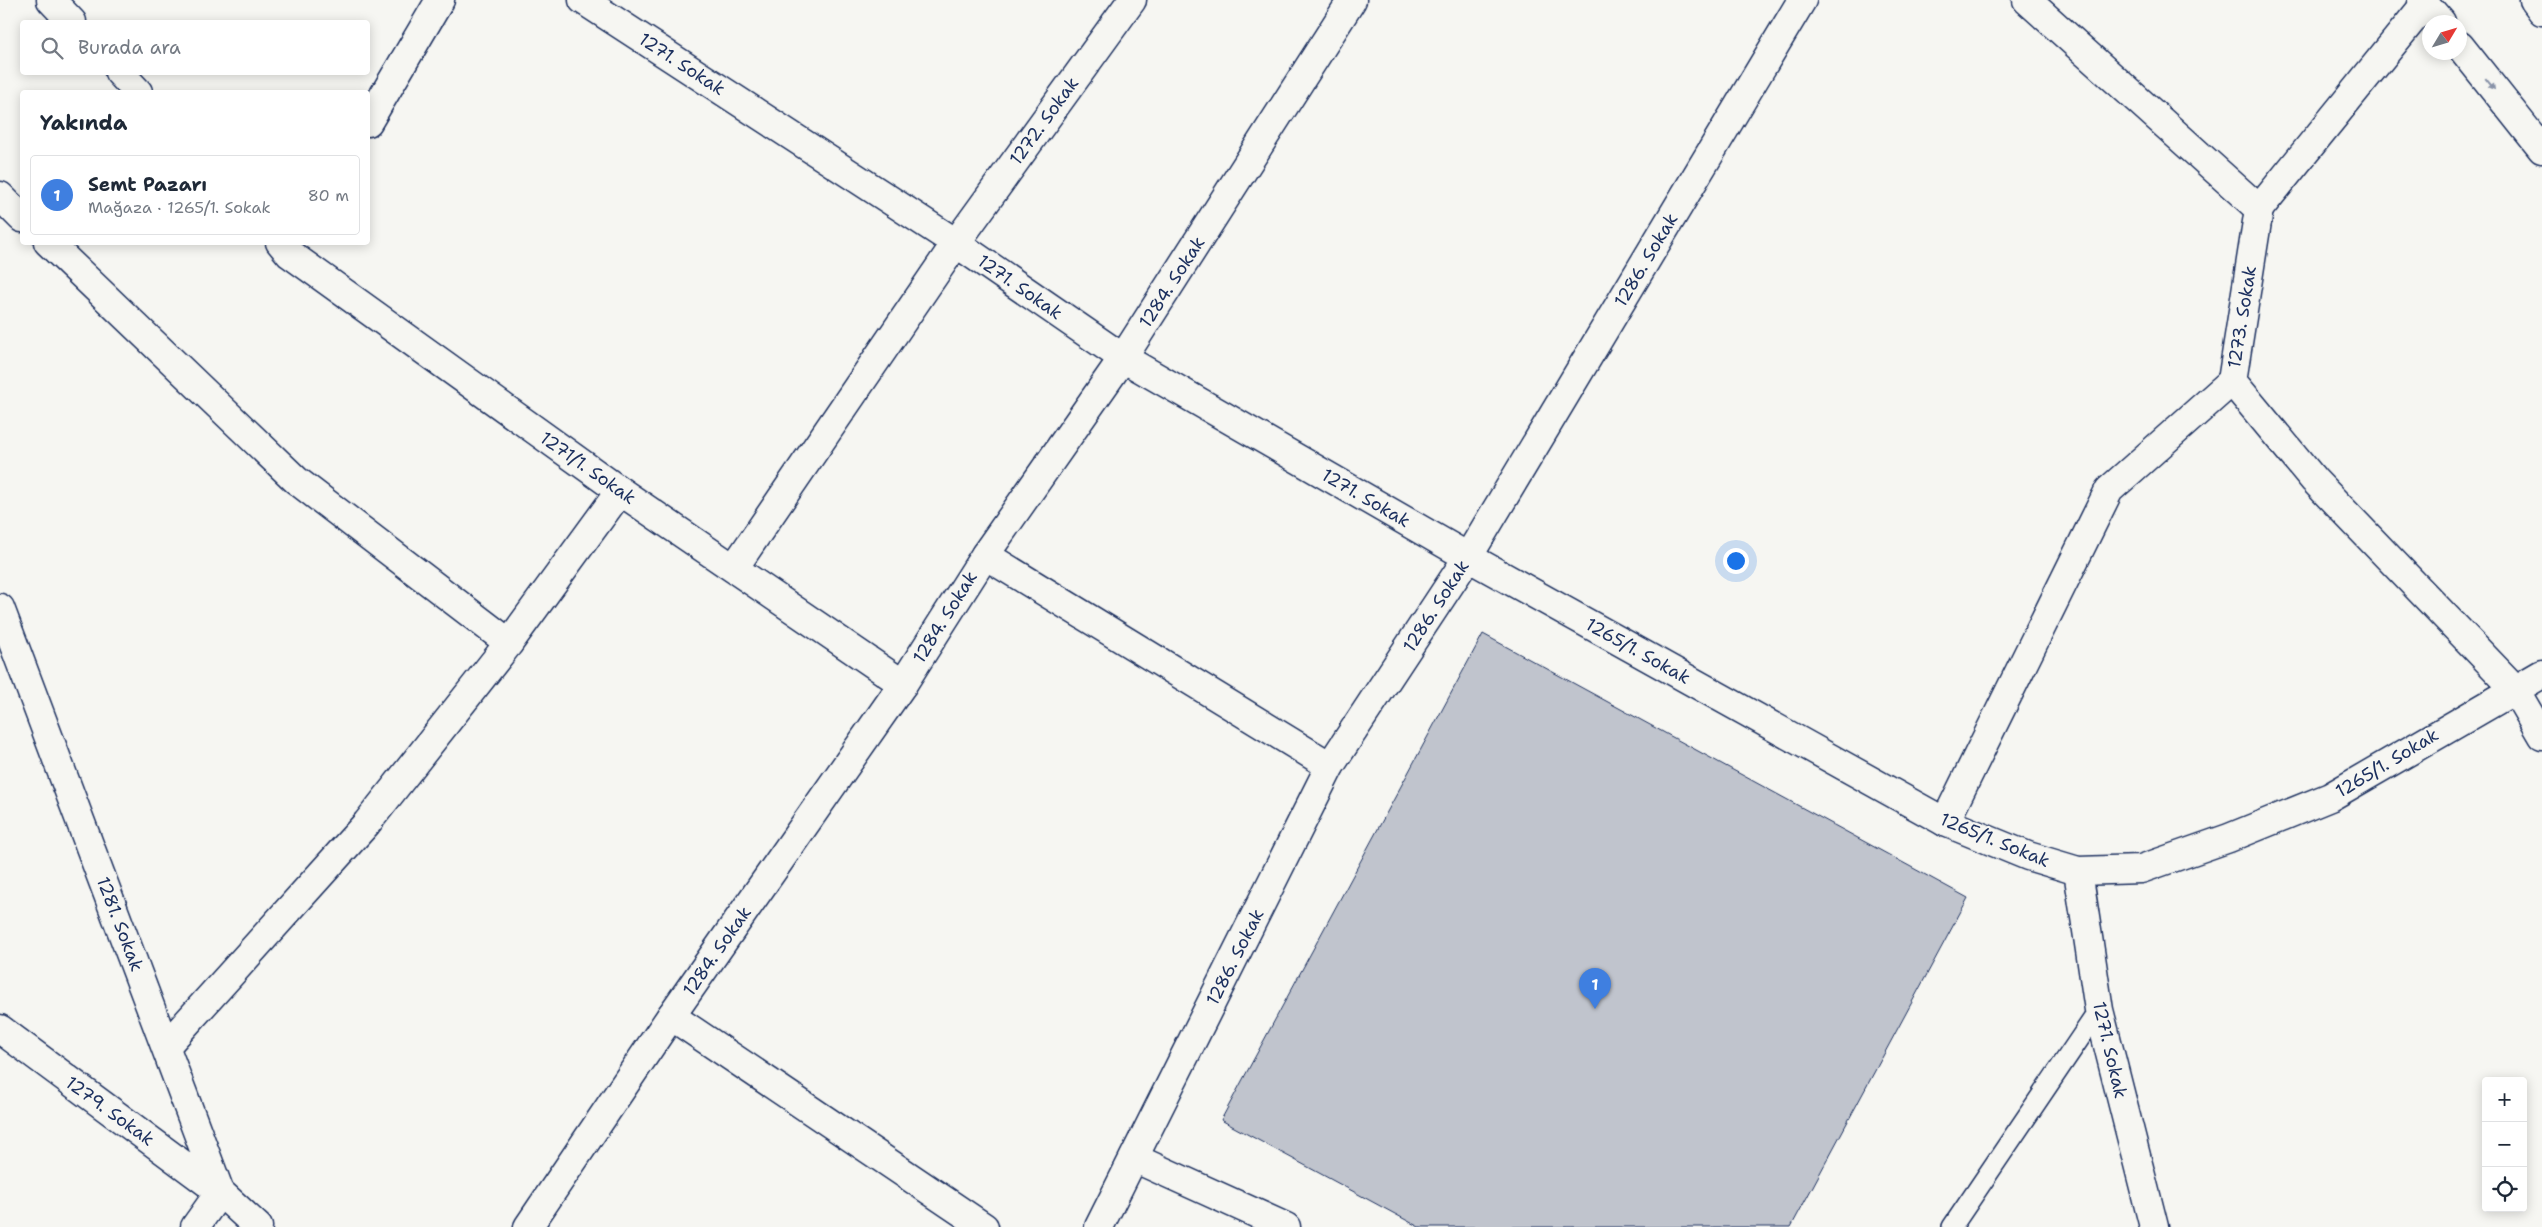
<!DOCTYPE html>
<html lang="tr">
<head>
<meta charset="utf-8">
<style>
  body { margin:0; font-family:"Shantell Sans",sans-serif; background:#f6f6f7; color:#1f2937 }
  .controls { position:absolute; right:15px; bottom:15px; display:grid; overflow:hidden; border-radius:5px; box-shadow:0 2px 12px #0003 }
  .controls button { width:45px; height:45px; display:grid; place-items:center; padding:0; border:0; border-bottom:1px solid #e0e1e3; background:#fff; color:#1f2937; font:25px sans-serif }
  .compass { position:absolute; left:2422px; top:15px; width:45px; height:45px; border-radius:50%; background:#fff; box-shadow:0 2px 12px #0003; rotate:52deg }
  .you { position:absolute; left:1735px; top:560px; width:18px; height:18px; margin:-12px; border:4px solid #fff; border-radius:50%; background:#1a73e8; box-shadow:0 0 0 8px #1a73e833 }
  .badge { display:grid; place-items:center; width:32px; height:32px; border-radius:50%; background:#1f6fb2; color:#fff; font-size:16px; font-weight:700 }
  .pin { position:absolute; translate:-50% -41px; filter:drop-shadow(0 1px 2px #0008) }
  .pin::after { content:''; position:absolute; top:26px; width:18px; height:15px; background:inherit; clip-path:polygon(0 0,100% 0,50% 100%) }
  .list { margin:0; padding:0; list-style:none }
  h2 { display:flex; justify-content:space-between; align-items:center; height:65px; margin:0; padding:0 20px; font-size:21px }
  h2 small { font-size:16px; font-weight:400; color:#747a83 }
  .list li { display:grid; grid-template-columns:32px 1fr auto; gap:15px; align-items:center; box-sizing:border-box; height:80px; margin:0 10px 10px; padding:0 10px; border:1px solid #e0e1e3; border-radius:5px }
  .list b { display:block; font-size:19px; white-space:nowrap }
  .list p { margin:0; font-size:16px; white-space:nowrap; color:#747a83 }
  .list em { font-size:16px; font-style:normal; color:#747a83 }
  .icon { flex:none; width:28px; height:28px; fill:none; stroke:currentColor; stroke-width:2; stroke-linecap:round; stroke-linejoin:round }
  .map { position:relative; flex:none; width:2542px; height:1227px; overflow:hidden }
  .search { position:absolute; background:#fff; box-shadow:0 2px 12px #0003; left:20px; top:20px; width:350px; height:55px; display:flex; align-items:center; gap:12px; box-sizing:border-box; padding:0 18px; border-radius:5px; color:#747a83; font-size:19px }
  .panel { position:absolute; background:#fff; box-shadow:0 2px 12px #0003; left:20px; top:90px; width:350px; height:155px; border-radius:5px }
  .map>svg:first-child { display:block }
  .building { fill:#c0c4cd; stroke:#1b2f5e }
  .lines { fill:none; stroke-linecap:round; stroke-linejoin:round }
  .service-casing { stroke:#1b2f5e; stroke-width:22 }
  .minor-casing { stroke:#1b2f5e; stroke-width:31 }
  .service { stroke:#f6f6f2; stroke-width:19 }
  .minor { stroke:#f6f6f2; stroke-width:28 }
  .oneway { fill:#8892a8 }
  .labels { text-anchor:middle; dominant-baseline:central; stroke-width:4; stroke-linejoin:round; paint-order:stroke }
  .street-label { font-size:18px; fill:#1b2f5e; stroke:#f6f6f2 }
</style>
</head>
<body>
<div class="map">
<svg width="2542" height="1227" viewBox="0 0 2542 1227">
  <rect width="100%" height="100%" fill="#f6f6f2"/>
  <filter id="ink" filterUnits="userSpaceOnUse"><feTurbulence type="fractalNoise" baseFrequency=".02" numOctaves="2"/><feDisplacementMap in="SourceGraphic" scale="10" xChannelSelector="R" yChannelSelector="G"/><feConvolveMatrix kernelMatrix="1 2 1 2 8 2 1 2 1" color-interpolation-filters="sRGB"/></filter>
  <g filter="url(#ink)">
    <path class="building" d="M1483 634 1968 898 1791 1227H1419L1221 1120Z"/>
    <g class="lines">
      <g class="service-casing">
        <path id="service" d="M1952 1227 2099 1010"/>
      </g>
      <g class="minor-casing">
        <g id="minor">
          <path d="M51 0 72 22"/>
          <path d="M583 0 956 243 1123 358 1468 557 1945 822 2028 856 2078 871 2141 869 2229 838 2330 797 2542 674"/>
          <path d="M2027 0 2259 209"/>
          <path d="M2422 0 2441 22"/>
          <path d="M2534 0 2542 11"/>
          <path d="M2460 46 2542 149"/>
          <path d="M119 72 138 92"/>
          <path d="M368 122 440 0"/>
          <path d="M0 196 22 218"/>
          <path d="M2259 209 2232 381 2314 480 2514 688 2542 736"/>
          <path d="M2259 209 2426 3"/>
          <path d="M48 242 296 480 509 643"/>
          <path d="M280 242 290 254 620 491 903 684"/>
          <path d="M985 555 1330 766"/>
          <path d="M734 568 956 243 1132 0"/>
          <path d="M0 608 220 1192 258 1227"/>
          <path d="M1945 822 2109 490 2232 381"/>
          <path d="M2078 871 2099 1010 2154 1227"/>
          <path d="M671 1016 984 1227"/>
          <path d="M0 1029 220 1192"/>
          <path d="M166 1046 367 823 509 643 620 491"/>
          <path d="M1134 1158 1286 1227"/>
          <path d="M195 1227 220 1192"/>
          <path d="M528 1227 671 1016 903 684 985 555 1123 358 1352 0"/>
          <path d="M1099 1227 1330 766 1468 557 1802 0"/>
        </g>
      </g>
      <use href="#service" class="service"/>
      <use href="#minor" class="minor"/>
    </g>
    <defs><path id="oneway-solid" d="M-6-.8H1V-3.2L6.5 0L1 3.2V.8H-6Z" transform="scale(1.25)"/></defs>
    <use class="oneway" href="#oneway-solid" transform="translate(2490 84) rotate(51)"/>
  </g>
  <g class="labels">
    <g class="street-label">
      <text transform="translate(682 64) rotate(33)">1271. Sokak</text>
      <text transform="translate(1044 121) rotate(-54)">1272. Sokak</text>
      <text transform="translate(1646 260) rotate(-59)">1286. Sokak</text>
      <text transform="translate(1172 282) rotate(-57)">1284. Sokak</text>
      <text transform="translate(1020 287) rotate(35)">1271. Sokak</text>
      <text transform="translate(2242 317) rotate(-81)">1273. Sokak</text>
      <text transform="translate(588 468) rotate(35)">1271/1. Sokak</text>
      <text transform="translate(1366 498) rotate(30)">1271. Sokak</text>
      <text transform="translate(1436 606) rotate(-57)">1286. Sokak</text>
      <text transform="translate(945 617) rotate(-58)">1284. Sokak</text>
      <text transform="translate(1638 651) rotate(29)">1265/1. Sokak</text>
      <text transform="translate(2387 763) rotate(-31)">1265/1. Sokak</text>
      <text transform="translate(1995 840) rotate(22)">1265/1. Sokak</text>
      <text transform="translate(120 924) rotate(69)">1281. Sokak</text>
      <text transform="translate(717 951) rotate(-55)">1284. Sokak</text>
      <text transform="translate(1235 957) rotate(-63)">1286. Sokak</text>
      <text transform="translate(2110 1050) rotate(77)">1271. Sokak</text>
      <text transform="translate(110 1111) rotate(36)">1279. Sokak</text>
    </g>
  </g>
</svg>
<div class="controls">
<button>+</button>
<button>−</button>
<button><svg class="icon" aria-label="locate" viewBox="0 0 24 24"><circle cx="12" cy="12" r="6"/><path d="M12 2v4M12 18v4M2 12h4M18 12h4"/></svg></button>
</div>
<svg class="compass" viewBox="-18 -18 36 36"><path d="M0-13l5 13h-10z" fill="#e53935"/><path d="M0 13l5-13h-10z" fill="#747a83"/></svg>
<div class="you"></div>
<div class="pin badge" style="left:1595px;top:1009px;background:#3f7fe0">1</div>
<div class="search"><svg class="icon" aria-label="search" viewBox="0 0 24 24"><circle cx="10" cy="10" r="6"/><path d="M15 15l6 6"/></svg>Burada ara</div>
<section class="panel">
<h2>Yakında<small></small></h2>
<ul class="list">
<li><span class="badge" style="background:#3f7fe0">1</span><div><b>Semt Pazarı</b><p>Mağaza · 1265/1. Sokak</p></div><em>80 m</em></li>
</ul>
</section>
</div>
</body>
</html>
